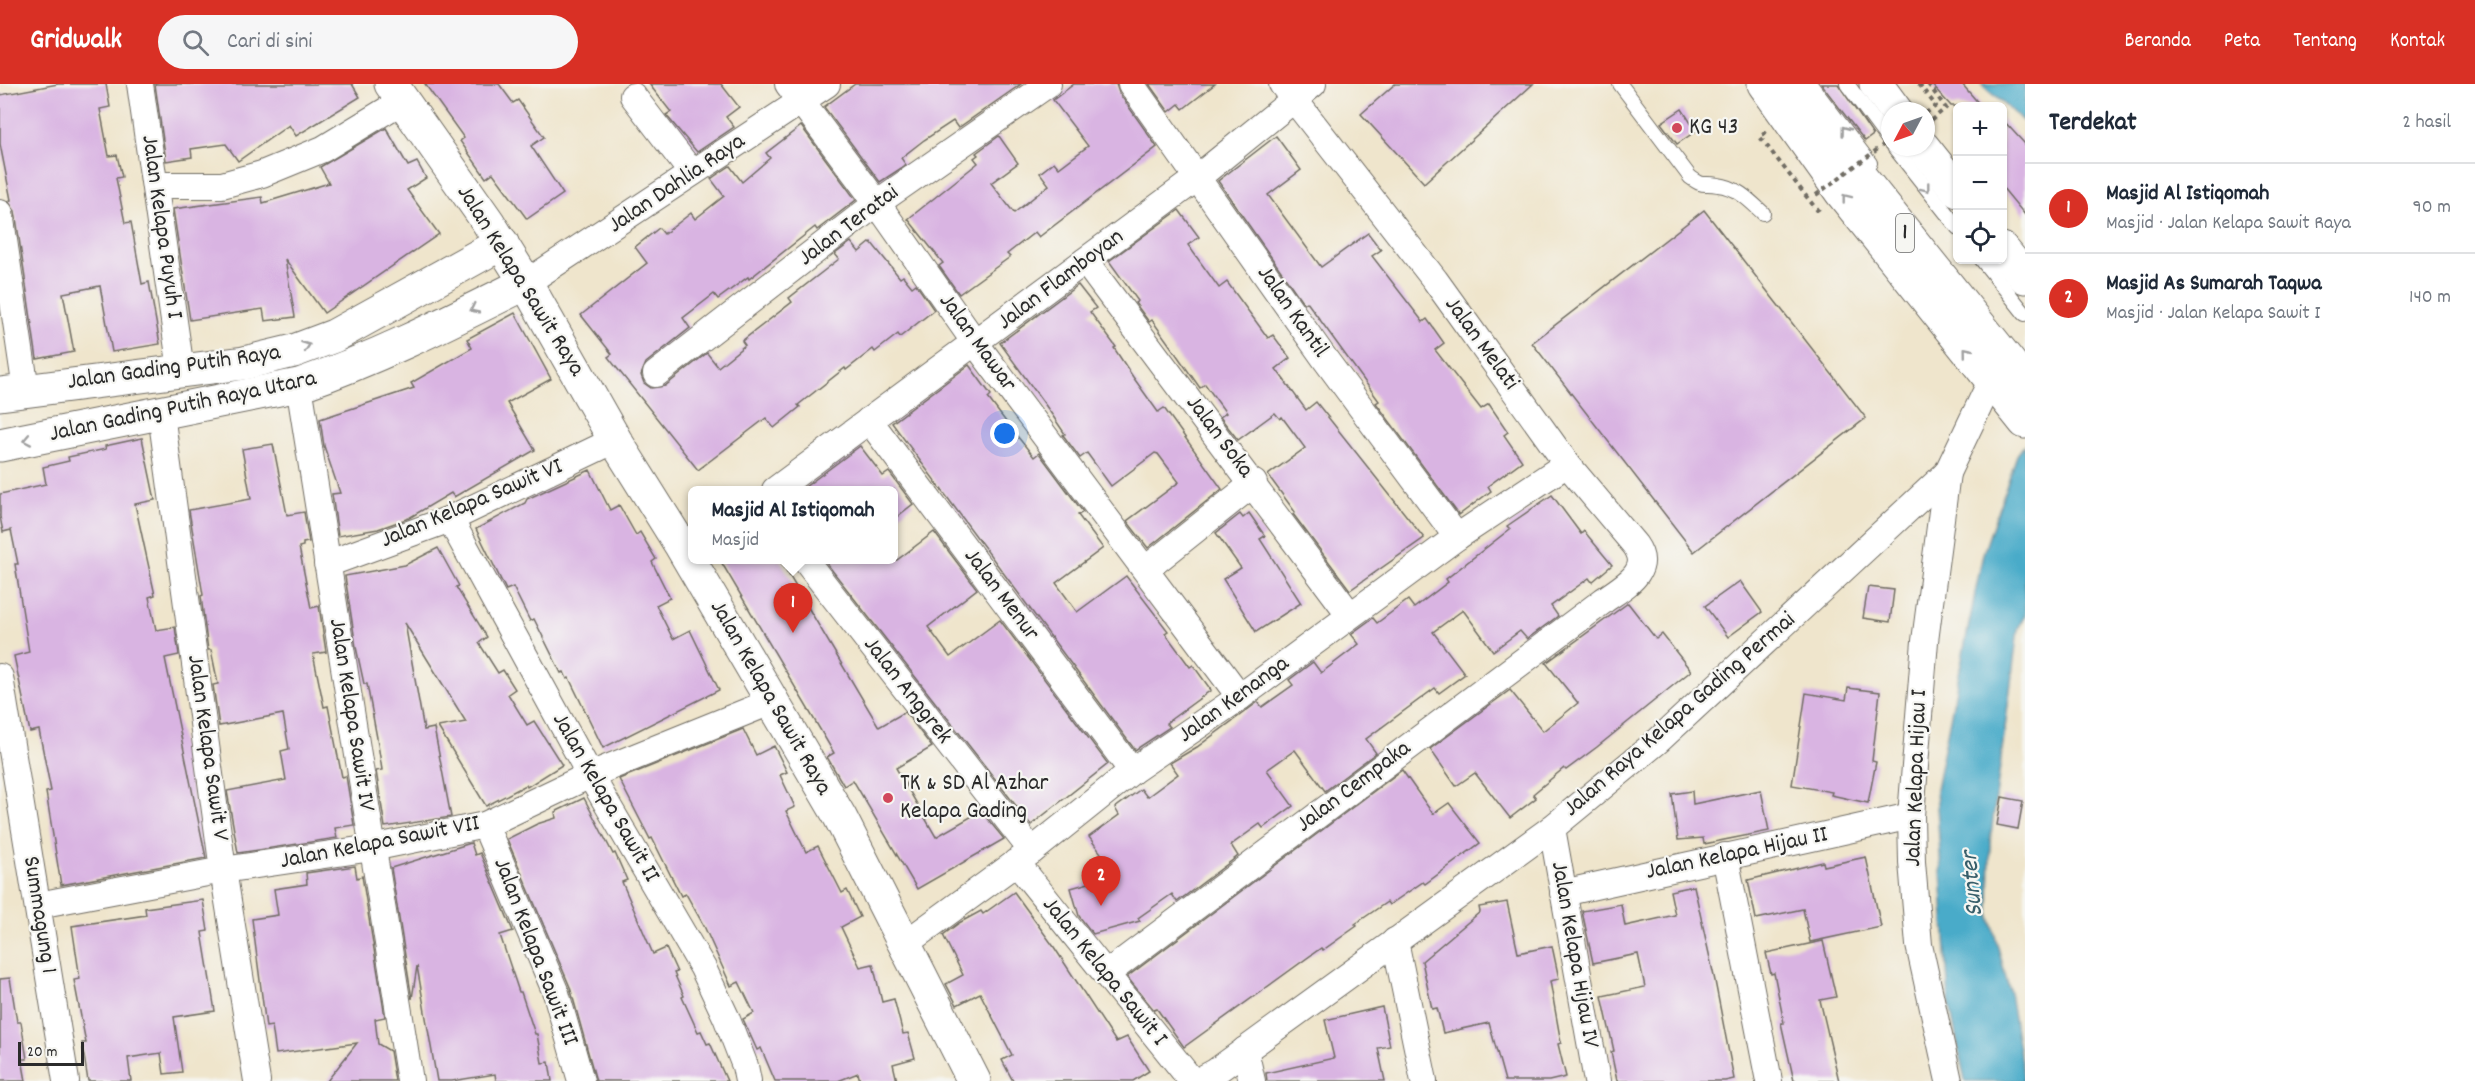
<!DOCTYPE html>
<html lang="id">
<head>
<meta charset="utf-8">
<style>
  body { margin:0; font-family:Dekko,sans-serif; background:#f6f6f7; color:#1f2937 }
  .controls { position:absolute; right:18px; top:18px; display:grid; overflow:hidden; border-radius:9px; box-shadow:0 2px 4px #0004 }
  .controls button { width:54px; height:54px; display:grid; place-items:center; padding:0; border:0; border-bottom:2px solid #e0e1e3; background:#fff; color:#1f2937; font:30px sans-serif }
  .compass { position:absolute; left:1881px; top:18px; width:54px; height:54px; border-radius:50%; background:#fff; box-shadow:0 2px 4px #0004; rotate:229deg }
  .scale { position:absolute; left:18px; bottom:15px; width:66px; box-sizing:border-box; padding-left:6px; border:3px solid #2b2b2b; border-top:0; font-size:16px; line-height:21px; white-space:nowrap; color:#2b2b2b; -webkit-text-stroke:4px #f6f6f2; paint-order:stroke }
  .you { position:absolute; left:1005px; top:350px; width:21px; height:21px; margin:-15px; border:4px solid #fff; border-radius:50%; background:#1a73e8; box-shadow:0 0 0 9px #1a73e833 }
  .badge { display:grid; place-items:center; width:39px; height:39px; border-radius:50%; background:#d93025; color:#fff; font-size:20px; font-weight:700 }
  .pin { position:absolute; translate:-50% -50px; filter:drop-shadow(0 2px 3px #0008) }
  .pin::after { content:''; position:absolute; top:32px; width:21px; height:18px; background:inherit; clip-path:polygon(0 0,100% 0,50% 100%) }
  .popup { position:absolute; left:688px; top:402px; width:210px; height:78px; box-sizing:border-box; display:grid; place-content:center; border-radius:9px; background:#fff; filter:drop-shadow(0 2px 4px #0005); font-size:20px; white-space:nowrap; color:#747a83 }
  .popup b { font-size:22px; color:#1f2937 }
  .popup::after { content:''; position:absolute; left:50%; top:100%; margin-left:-12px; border:12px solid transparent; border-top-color:#fff }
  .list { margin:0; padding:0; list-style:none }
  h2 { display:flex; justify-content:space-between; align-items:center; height:78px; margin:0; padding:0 24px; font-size:26px }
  h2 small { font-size:20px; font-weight:400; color:#747a83 }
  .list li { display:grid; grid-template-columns:39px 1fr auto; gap:18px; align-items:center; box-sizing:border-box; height:90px; padding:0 24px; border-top:2px solid #e0e1e3 }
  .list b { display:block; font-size:22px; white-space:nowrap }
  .list p { margin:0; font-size:20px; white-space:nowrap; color:#747a83 }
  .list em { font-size:20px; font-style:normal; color:#747a83 }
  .icon { flex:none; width:33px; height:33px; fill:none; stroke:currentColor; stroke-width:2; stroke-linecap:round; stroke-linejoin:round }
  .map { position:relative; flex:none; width:2025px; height:997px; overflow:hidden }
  header { display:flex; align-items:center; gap:36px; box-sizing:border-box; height:84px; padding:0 30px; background:#d93025; color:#fff }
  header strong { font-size:28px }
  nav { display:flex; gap:33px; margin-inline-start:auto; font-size:21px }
  .search { width:420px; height:54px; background:#f6f6f7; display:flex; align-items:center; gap:15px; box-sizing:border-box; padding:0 21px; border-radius:33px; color:#747a83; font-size:22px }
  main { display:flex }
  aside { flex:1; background:#fff }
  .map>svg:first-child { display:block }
  .water { fill:#4aabc9; stroke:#3a6b7a; stroke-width:1.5 }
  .building { fill:#d9b4e2 }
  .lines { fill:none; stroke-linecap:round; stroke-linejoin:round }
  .lane-casing { stroke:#706c63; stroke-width:16 }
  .street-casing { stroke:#706c63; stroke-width:28 }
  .secondary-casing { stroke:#706c63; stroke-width:35 }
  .highway-casing { stroke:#706c63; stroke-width:35 }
  .path { stroke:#706c63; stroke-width:4; stroke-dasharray:4.5 4.5; stroke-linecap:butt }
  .lane { stroke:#fff; stroke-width:14 }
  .street { stroke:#fff; stroke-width:26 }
  .secondary { stroke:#fff; stroke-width:33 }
  .highway { stroke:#fff; stroke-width:33 }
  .path-bridge { stroke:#706c63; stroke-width:4; stroke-dasharray:4.5 4.5; stroke-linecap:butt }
  .oneway { stroke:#a0a0a0 }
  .poi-dot { fill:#d1495b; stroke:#f6f6f2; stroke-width:2 }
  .labels { text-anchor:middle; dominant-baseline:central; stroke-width:4.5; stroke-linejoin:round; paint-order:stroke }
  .shield { fill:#f6f6f2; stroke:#686867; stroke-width:1.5 }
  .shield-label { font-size:22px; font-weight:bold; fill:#2b2b2b }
  .poi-label { font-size:24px; fill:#2b2b2b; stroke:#f6f6f2; text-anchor:start }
  .street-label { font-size:24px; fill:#2b2b2b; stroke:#f6f6f2 }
  .water-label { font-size:26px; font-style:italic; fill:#375e6a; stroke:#f6f6f2 }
</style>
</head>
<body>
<header>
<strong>Gridwalk</strong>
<div class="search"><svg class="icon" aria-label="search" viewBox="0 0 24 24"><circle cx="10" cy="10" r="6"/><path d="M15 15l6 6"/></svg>Cari di sini</div>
<nav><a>Beranda</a><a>Peta</a><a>Tentang</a><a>Kontak</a></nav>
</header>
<main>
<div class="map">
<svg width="2025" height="997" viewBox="0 0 2025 997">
  <rect width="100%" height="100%" fill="#f6f6f2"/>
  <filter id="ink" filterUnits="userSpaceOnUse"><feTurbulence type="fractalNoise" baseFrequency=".0167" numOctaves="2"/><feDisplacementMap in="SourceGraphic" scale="12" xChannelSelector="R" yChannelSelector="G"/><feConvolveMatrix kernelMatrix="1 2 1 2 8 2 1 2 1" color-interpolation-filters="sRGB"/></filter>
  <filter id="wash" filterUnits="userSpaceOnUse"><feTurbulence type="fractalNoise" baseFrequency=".008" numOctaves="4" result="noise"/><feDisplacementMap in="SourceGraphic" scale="24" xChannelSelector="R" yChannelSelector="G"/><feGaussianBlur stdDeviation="1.35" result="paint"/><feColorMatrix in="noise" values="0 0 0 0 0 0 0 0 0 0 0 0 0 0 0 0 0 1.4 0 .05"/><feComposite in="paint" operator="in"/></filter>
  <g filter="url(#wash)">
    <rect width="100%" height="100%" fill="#efe5cc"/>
    <g class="water">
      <path d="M1981 0H2025V39Z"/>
      <path d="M2025 360V530L2018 545 1990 758 1989 829 2010 909 2024 997H1965L1949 917 1936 705 1983 470 2017 371Z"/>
    </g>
    <g id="blocks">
      <g class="building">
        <path d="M58 0H106L110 23 100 25 109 72 117 71 122 93 116 94 125 139 131 138 142 200 149 198 160 260 112 268 100 202 63 209 74 268 37 275 15 127 8 117 11 116 0 60V11Z"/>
        <path d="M155 0H352L360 13 296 52 289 41 238 77 226 60 191 65 192 73 166 77Z"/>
        <path d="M425 0H499L513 19 518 16 544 53 531 62 563 110 527 135 493 89 486 94 460 57 464 54Z"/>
        <path d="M649 0H721L739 23 726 33 734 43 697 68 666 31 671 28Z"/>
        <path d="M855 0H1021L958 44 953 37 924 56 901 74 906 81 880 98 824 23Z"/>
        <path d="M1074 0H1116L1119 9 1157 63 1039 153 1035 148 1007 170 1010 173 959 210 939 182 943 179 908 135 978 79 974 74 978 71 976 69 999 52 1018 79 991 99 1014 129 1049 101 1040 89 1054 78 1059 84 1088 62 1053 16Z"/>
        <path d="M1149 0H1215L1183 25 1179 20 1169 28Z"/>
        <path d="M1395 0H1533L1424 99 1361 30Z"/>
        <path d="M1821 0H1838L1873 51 1865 57Z"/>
        <path d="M1931 0H1962L1981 22H1951Z"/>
        <path d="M1682 25 1696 47 1677 60 1661 39Z"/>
        <path d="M2002 35 2025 60V131L2002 103Z"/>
        <path d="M801 42 856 116 817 146 815 143 749 195 748 193 718 215 714 210 683 234 690 244 646 279 641 291 644 299 651 304 665 302 707 269 718 283 745 261 742 257 792 218 789 214 839 175 835 170 851 158 859 168 871 158 900 194 903 192 912 203 916 200 934 226 900 253 898 250 875 268 873 265 846 286 845 284 798 321 800 323 774 344 766 334 698 386 608 273 612 270 581 231 647 179 635 163 659 144 664 150 691 129 695 135 724 112 711 95 715 92 730 82 742 98 770 74 766 69Z"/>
        <path d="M386 44 408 82 417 78 426 94 407 106 439 150 324 229 285 175 295 233 265 237 263 225 190 236 173 125 262 113 263 119 329 99 320 83Z"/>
        <path d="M1276 52 1301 86 1268 111 1321 183 1368 149 1381 166 1372 172 1423 238 1427 235 1444 259 1435 266 1481 325 1489 320 1508 348 1504 351 1522 377 1488 402 1491 407 1459 431 1376 319 1379 317 1307 218 1304 220 1218 97Z"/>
        <path d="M1179 126 1199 153 1188 161 1219 204 1227 198 1268 254 1273 251 1290 274 1276 285 1306 326 1316 318 1424 454 1350 506 1293 430 1295 428 1268 391 1305 364 1282 333 1280 335 1275 329 1238 356 1220 333 1226 329 1205 300 1200 304 1152 236 1149 238 1135 219 1138 217 1109 177Z"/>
        <path d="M1704 126 1866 334 1694 468 1532 259Z"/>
        <path d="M1078 201 1096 224 1090 228 1116 263 1114 264 1133 293 1158 328 1164 324 1222 405 1148 464 1127 437 1179 398 1158 370 1155 369 1111 402 1087 369 1080 374 1063 351 1065 350 1046 322 1000 259Z"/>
        <path d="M515 229 551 295 507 319 535 366 454 413 451 409 409 434 378 445 338 452 332 410 340 409 324 362 320 335 414 304 411 299 472 264 467 255Z"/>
        <path d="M969 281 991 311 988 314 1013 347 1034 373 1039 369 1083 428 1078 431 1103 464 1056 499 1077 528 1126 492 1168 547 1165 549 1190 583 1193 581 1211 606 1166 639 1170 643 1135 666 892 339Z"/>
        <path d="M142 354 155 416 135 420 155 511 149 513 156 546 175 543 179 571 165 574 206 774 61 801 46 708 51 707 39 646 30 648 14 572 29 568 15 480H18L11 446 3 448 0 433V410L46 400 43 383 69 377 68 373 106 365 105 362Z"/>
        <path d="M273 360 287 431 304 428 309 458 303 459V462L299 463 311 524 319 522 326 568 313 570 324 623 328 622 342 693 346 692 354 741 335 744 337 754 238 769 227 707 286 696 281 667 289 665 283 630 219 642 213 601 218 600 211 566H208L201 512 203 511 189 426 251 415 242 365Z"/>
        <path d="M860 362 883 392 889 388 913 420 894 435V406H801Z"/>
        <path d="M590 386 610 426 619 421 636 451 640 448 656 475 652 478 670 514 656 521 673 555 690 546 719 606 603 664 569 594 567 595 564 588 561 589 534 535 530 537 513 503 506 506 476 445 525 419 527 415Z"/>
        <path d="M1552 411 1581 450 1584 447 1612 481 1592 498 1589 494 1551 522 1558 532 1527 555 1520 547 1493 567 1463 526 1433 548 1465 590 1439 609 1435 604 1366 655 1376 669 1325 707 1295 666 1267 686 1293 722 1263 744 1260 740 1231 761 1238 772 1177 818 1172 810 1138 834 1140 837 1093 850 1079 832 1071 804 1117 791 1089 753 1119 731 1115 724 1141 705 1147 713 1178 690 1170 679 1197 663 1258 618 1262 623 1293 601 1289 596 1313 578 1321 589 1359 560 1351 550 1373 534 1377 539 1408 516 1414 524 1448 498 1446 495 1510 445 1507 442Z"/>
        <path d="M1249 429 1265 452 1260 455 1301 519 1256 548 1223 495 1241 484 1216 449 1240 430 1243 434Z"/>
        <path d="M934 448 977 505 928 543 950 573 1000 536 1108 680 1031 741 824 476H897Z"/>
        <path d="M438 464 459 502 456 503 487 553 479 559 498 589 503 586 515 605 508 610 527 641 534 637 562 681 527 703 526 701 486 722 438 643 466 638 405 539 424 646 434 644 451 733 385 743 376 687 382 686 377 654 367 600H364L356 563 345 492 405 481Z"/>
        <path d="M720 476H780L879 643 905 628 932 663 896 684 936 753 981 727 1004 755 917 805 853 696 844 702 827 673 834 669Z"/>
        <path d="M1740 497 1762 528 1728 553 1705 522Z"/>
        <path d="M1868 503 1894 506 1890 538 1863 534Z"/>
        <path d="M1628 519 1656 555 1662 550 1691 587 1597 663 1566 686 1564 684 1533 710 1536 714 1510 734 1475 689 1456 702 1430 665 1510 606 1543 647 1578 619 1546 579Z"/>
        <path d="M1848 604 1880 608 1872 677 1876 678 1868 719 1831 711 1832 708 1792 701 1806 609 1846 616Z"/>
        <path d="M743 645 756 671 774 662 787 688 780 691 795 723 786 727 806 768 818 762 842 809 847 806 860 833 841 843 860 883 873 880 882 918 894 915 903 950 908 949 915 974 893 980 897 997H860L858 989 838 997H775L761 964 757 966 743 935 754 929 739 898 731 902 704 842 686 810 681 812 652 754 650 755 619 695Z"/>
        <path d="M1402 686 1433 730 1449 719 1480 759 1425 800 1423 798 1389 821 1387 818 1355 840 1357 842 1323 866 1321 864 1184 963 1157 925 1154 926 1127 893Z"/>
        <path d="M1761 706 1769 747 1704 760 1703 754 1678 756 1672 710 1692 707 1693 720Z"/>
        <path d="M2002 713 2023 717 2018 745 1997 741Z"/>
        <path d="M584 714 613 770 615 769 627 796 622 798 653 870 666 864 677 888 674 889 684 912 682 913 698 948 701 947 707 960 710 959 727 997H596L570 903 507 755 537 740 556 734 555 728Z"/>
        <path d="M471 759 475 771 480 769 513 847 500 851 519 908H521L535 950H537L542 979 549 978 552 997H496L495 990 452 997H437L417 882 412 915 391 784Z"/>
        <path d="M1866 773 1881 843 1810 858 1803 825 1756 835 1748 796 1823 778 1824 782Z"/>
        <path d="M355 782 357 794 362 792 385 933 375 935 378 960 390 967 395 997H327L357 959 276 970 272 942 266 943 252 835 278 831 274 805 307 800 306 789Z"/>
        <path d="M1694 802 1715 897 1734 995 1725 997H1617L1611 968 1614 967 1602 912 1645 903 1638 870 1593 879 1582 827 1621 820 1625 842 1675 831 1670 807Z"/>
        <path d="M1014 808 1054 863 1116 958 1127 953 1149 987 1133 997H1013L1002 976 1012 971 980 909 957 921 946 900 963 891 943 851 959 839 981 827 983 830Z"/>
        <path d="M203 816 208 847 202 848 215 927 174 933 182 988 164 990 161 969 128 974 131 997H88L82 959H86L74 896 80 895 72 842 146 831 145 824Z"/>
        <path d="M1507 818 1518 869 1552 862 1559 895 1550 897 1561 959 1558 960 1566 993 1549 997H1505L1489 939 1443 949 1437 924 1432 925 1422 877 1480 828 1479 823Z"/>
        <path d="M1823 857 1836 913 1820 916 1839 997H1794L1781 939H1784L1774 889 1771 890 1766 869Z"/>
        <path d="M10 894 17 938H21L27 975H22L26 997H0V895Z"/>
        <path d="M1382 923 1390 962 1378 964 1385 997H1267L1266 989 1334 974 1325 936Z"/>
      </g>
    </g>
  </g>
  <g filter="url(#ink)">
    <use href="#blocks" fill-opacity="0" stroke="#706c63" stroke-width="1.5"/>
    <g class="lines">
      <g class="lane-casing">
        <g id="lane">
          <path d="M1620 0 1690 93C1705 104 1702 98 1718 101 1737 103 1750 117 1763 129"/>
          <path d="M1810 0 1870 79"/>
          <path d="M1847 0 1890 58"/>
          <path d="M1894 63 1958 144"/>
          <path d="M1982 176 2025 230"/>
        </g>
      </g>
      <g class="street-casing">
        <g id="street">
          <path d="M140 0 181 286"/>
          <path d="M788 0 877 119 976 260 1240 613"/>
          <path d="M1131 0 1325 275 1457 453"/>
          <path d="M633 12 692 89"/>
          <path d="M156 101H222L262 90 323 65 402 17"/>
          <path d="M0 129 26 306"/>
          <path d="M1085 177 1350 531"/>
          <path d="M526 199 827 0"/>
          <path d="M656 290 877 119 1048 0"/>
          <path d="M299 301 410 997"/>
          <path d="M161 330 223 786 257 997"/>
          <path d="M869 336 1132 687"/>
          <path d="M1947 389 1925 557 1911 732 1912 778 1919 861 1949 997"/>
          <path d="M775 406 1197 94 1313 0"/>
          <path d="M450 435 590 691 703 884 726 933 745 982 748 997"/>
          <path d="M805 476 1032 767"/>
          <path d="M327 480 450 435 615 356"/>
          <path d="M1146 485 1254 399"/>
          <path d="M0 593 66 997"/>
          <path d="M485 741 556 909 581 997"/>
          <path d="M1552 744 1597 997"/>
          <path d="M1725 772 1769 997"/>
          <path d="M1016 778 1192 997"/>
          <path d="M1563 809 1911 732"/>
          <path d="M38 821 223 786 372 764 485 741 590 691 773 617"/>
          <path d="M1395 857 1424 997"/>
          <path d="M906 859 1032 767 1132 687 1240 613 1457 453 1567 380"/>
          <path d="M1106 890 1603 517C1623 502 1654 488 1635 461L1567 380 1435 196 1282 0"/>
          <path d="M1245 966 1252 997"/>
          <path d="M1198 997 1215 988 1552 744 1659 656 1947 389 1991 297"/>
        </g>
      </g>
      <g class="secondary-casing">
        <g id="secondary">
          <path d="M391 0 488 138 526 199 615 356 680 460 840 733 974 997"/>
          <path d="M1764 0 1841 108 2025 338"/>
          <path d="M0 310 244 279 294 267 334 252 502 159"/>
          <path d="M0 361 299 301C378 274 452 236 526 199"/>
        </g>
      </g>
      <g class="highway-casing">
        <g id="highway">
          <path d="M1786 0 2025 298"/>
          <path d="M1876 0 1896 27"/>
          <path d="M1923 63 1958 107"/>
          <path d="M2002 165 2025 193"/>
        </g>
      </g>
      <g class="path">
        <path d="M1919 0 1936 22 1926 29"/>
        <path d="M1928 0 1946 24 1929 38"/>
        <path d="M1766 48 1760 53 1817 126 1821 123"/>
      </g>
      <use href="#lane" class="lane"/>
      <use href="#street" class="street"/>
      <use href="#secondary" class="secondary"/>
      <use href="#highway" class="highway"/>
      <path class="path-bridge" d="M1816 111 1890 56"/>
    </g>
    <defs><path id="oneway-chevron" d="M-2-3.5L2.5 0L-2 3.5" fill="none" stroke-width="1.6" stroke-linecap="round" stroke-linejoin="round" transform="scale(1.5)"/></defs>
    <g class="oneway">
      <use href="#oneway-chevron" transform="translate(1845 46) rotate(-127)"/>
      <use href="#oneway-chevron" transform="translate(1926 104) rotate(52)"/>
      <use href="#oneway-chevron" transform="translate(1846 114) rotate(-128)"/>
      <use href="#oneway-chevron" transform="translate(474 225) rotate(154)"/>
      <use href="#oneway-chevron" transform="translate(306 262) rotate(-20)"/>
      <use href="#oneway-chevron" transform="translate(1967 267) rotate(-129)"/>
      <use href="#oneway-chevron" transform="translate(27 356) rotate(169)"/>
    </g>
  </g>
  <g class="poi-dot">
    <circle cx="1677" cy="44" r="6"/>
    <circle cx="888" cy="714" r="6"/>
  </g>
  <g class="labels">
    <rect class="shield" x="1896" y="130" width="18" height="38" rx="4.5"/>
    <g class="shield-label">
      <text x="1905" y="149">1</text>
    </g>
    <g class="poi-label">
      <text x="1689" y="44">KG 43</text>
      <text x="900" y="700">TK &amp; SD Al Azhar<tspan x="900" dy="28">Kelapa Gading</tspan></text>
    </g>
    <g class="street-label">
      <text transform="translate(677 100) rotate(-34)">Jalan Dahlia Raya</text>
      <text transform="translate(849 142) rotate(-37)">Jalan Teratai</text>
      <text transform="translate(161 143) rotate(82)">Jalan Kelapa Puyuh I</text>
      <text transform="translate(1061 196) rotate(-37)">Jalan Flamboyan</text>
      <text transform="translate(520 197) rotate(58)">Jalan Kelapa Sawit Raya</text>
      <text transform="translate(1292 228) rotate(55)">Jalan Kantil</text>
      <text transform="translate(977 259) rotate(54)">Jalan Mawar</text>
      <text transform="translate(1481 260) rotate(54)">Jalan Melati</text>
      <text transform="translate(174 284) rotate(-8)">Jalan Gading Putih Raya</text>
      <text transform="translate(183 323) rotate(-12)">Jalan Gading Putih Raya Utara</text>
      <text transform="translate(1219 353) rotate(53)">Jalan Soka</text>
      <text transform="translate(472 420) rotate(-23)">Jalan Kelapa Sawit VI</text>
      <text transform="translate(1001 511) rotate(53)">Jalan Menur</text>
      <text transform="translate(907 607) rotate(52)">Jalan Anggrek</text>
      <text transform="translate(770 614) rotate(60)">Jalan Kelapa Sawit Raya</text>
      <text transform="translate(1234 616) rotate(-36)">Jalan Kenanga</text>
      <text transform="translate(351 631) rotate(81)">Jalan Kelapa Sawit IV</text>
      <text transform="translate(1680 631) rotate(-41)">Jalan Raya Kelapa Gading Permai</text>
      <text transform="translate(207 664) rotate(82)">Jalan Kelapa Sawit V</text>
      <text transform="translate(1917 694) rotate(-88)">Jalan Kelapa Hijau I</text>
      <text transform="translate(1354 703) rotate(-37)">Jalan Cempaka</text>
      <text transform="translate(605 714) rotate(60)">Jalan Kelapa Sawit II</text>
      <text transform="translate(380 759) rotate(-11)">Jalan Kelapa Sawit VII</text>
      <text transform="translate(1737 770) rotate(-12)">Jalan Kelapa Hijau II</text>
      <text transform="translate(39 831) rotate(81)">Summagung 1</text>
      <text transform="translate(535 868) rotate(69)">Jalan Kelapa Sawit III</text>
      <text transform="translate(1574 871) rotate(80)">Jalan Kelapa Hijau IV</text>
      <text transform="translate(1104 888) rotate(51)">Jalan Kelapa Sawit I</text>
    </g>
    <g class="water-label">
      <text transform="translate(1973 800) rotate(-95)">Sunter</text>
    </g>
  </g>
</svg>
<div class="controls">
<button>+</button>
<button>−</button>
<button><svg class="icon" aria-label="locate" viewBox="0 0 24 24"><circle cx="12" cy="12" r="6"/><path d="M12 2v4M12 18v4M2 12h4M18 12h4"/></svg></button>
</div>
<svg class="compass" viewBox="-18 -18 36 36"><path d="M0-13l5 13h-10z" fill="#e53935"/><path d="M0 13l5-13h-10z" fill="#747a83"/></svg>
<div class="scale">20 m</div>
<div class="you"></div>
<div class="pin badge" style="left:793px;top:549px">1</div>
<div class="popup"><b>Masjid Al Istiqomah</b>Masjid</div>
<div class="pin badge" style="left:1101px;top:822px">2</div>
</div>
<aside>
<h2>Terdekat<small>2 hasil</small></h2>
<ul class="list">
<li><span class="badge">1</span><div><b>Masjid Al Istiqomah</b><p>Masjid · Jalan Kelapa Sawit Raya</p></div><em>90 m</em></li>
<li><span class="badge">2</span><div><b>Masjid As Sumarah Taqwa</b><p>Masjid · Jalan Kelapa Sawit I</p></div><em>140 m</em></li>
</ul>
</aside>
</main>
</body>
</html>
